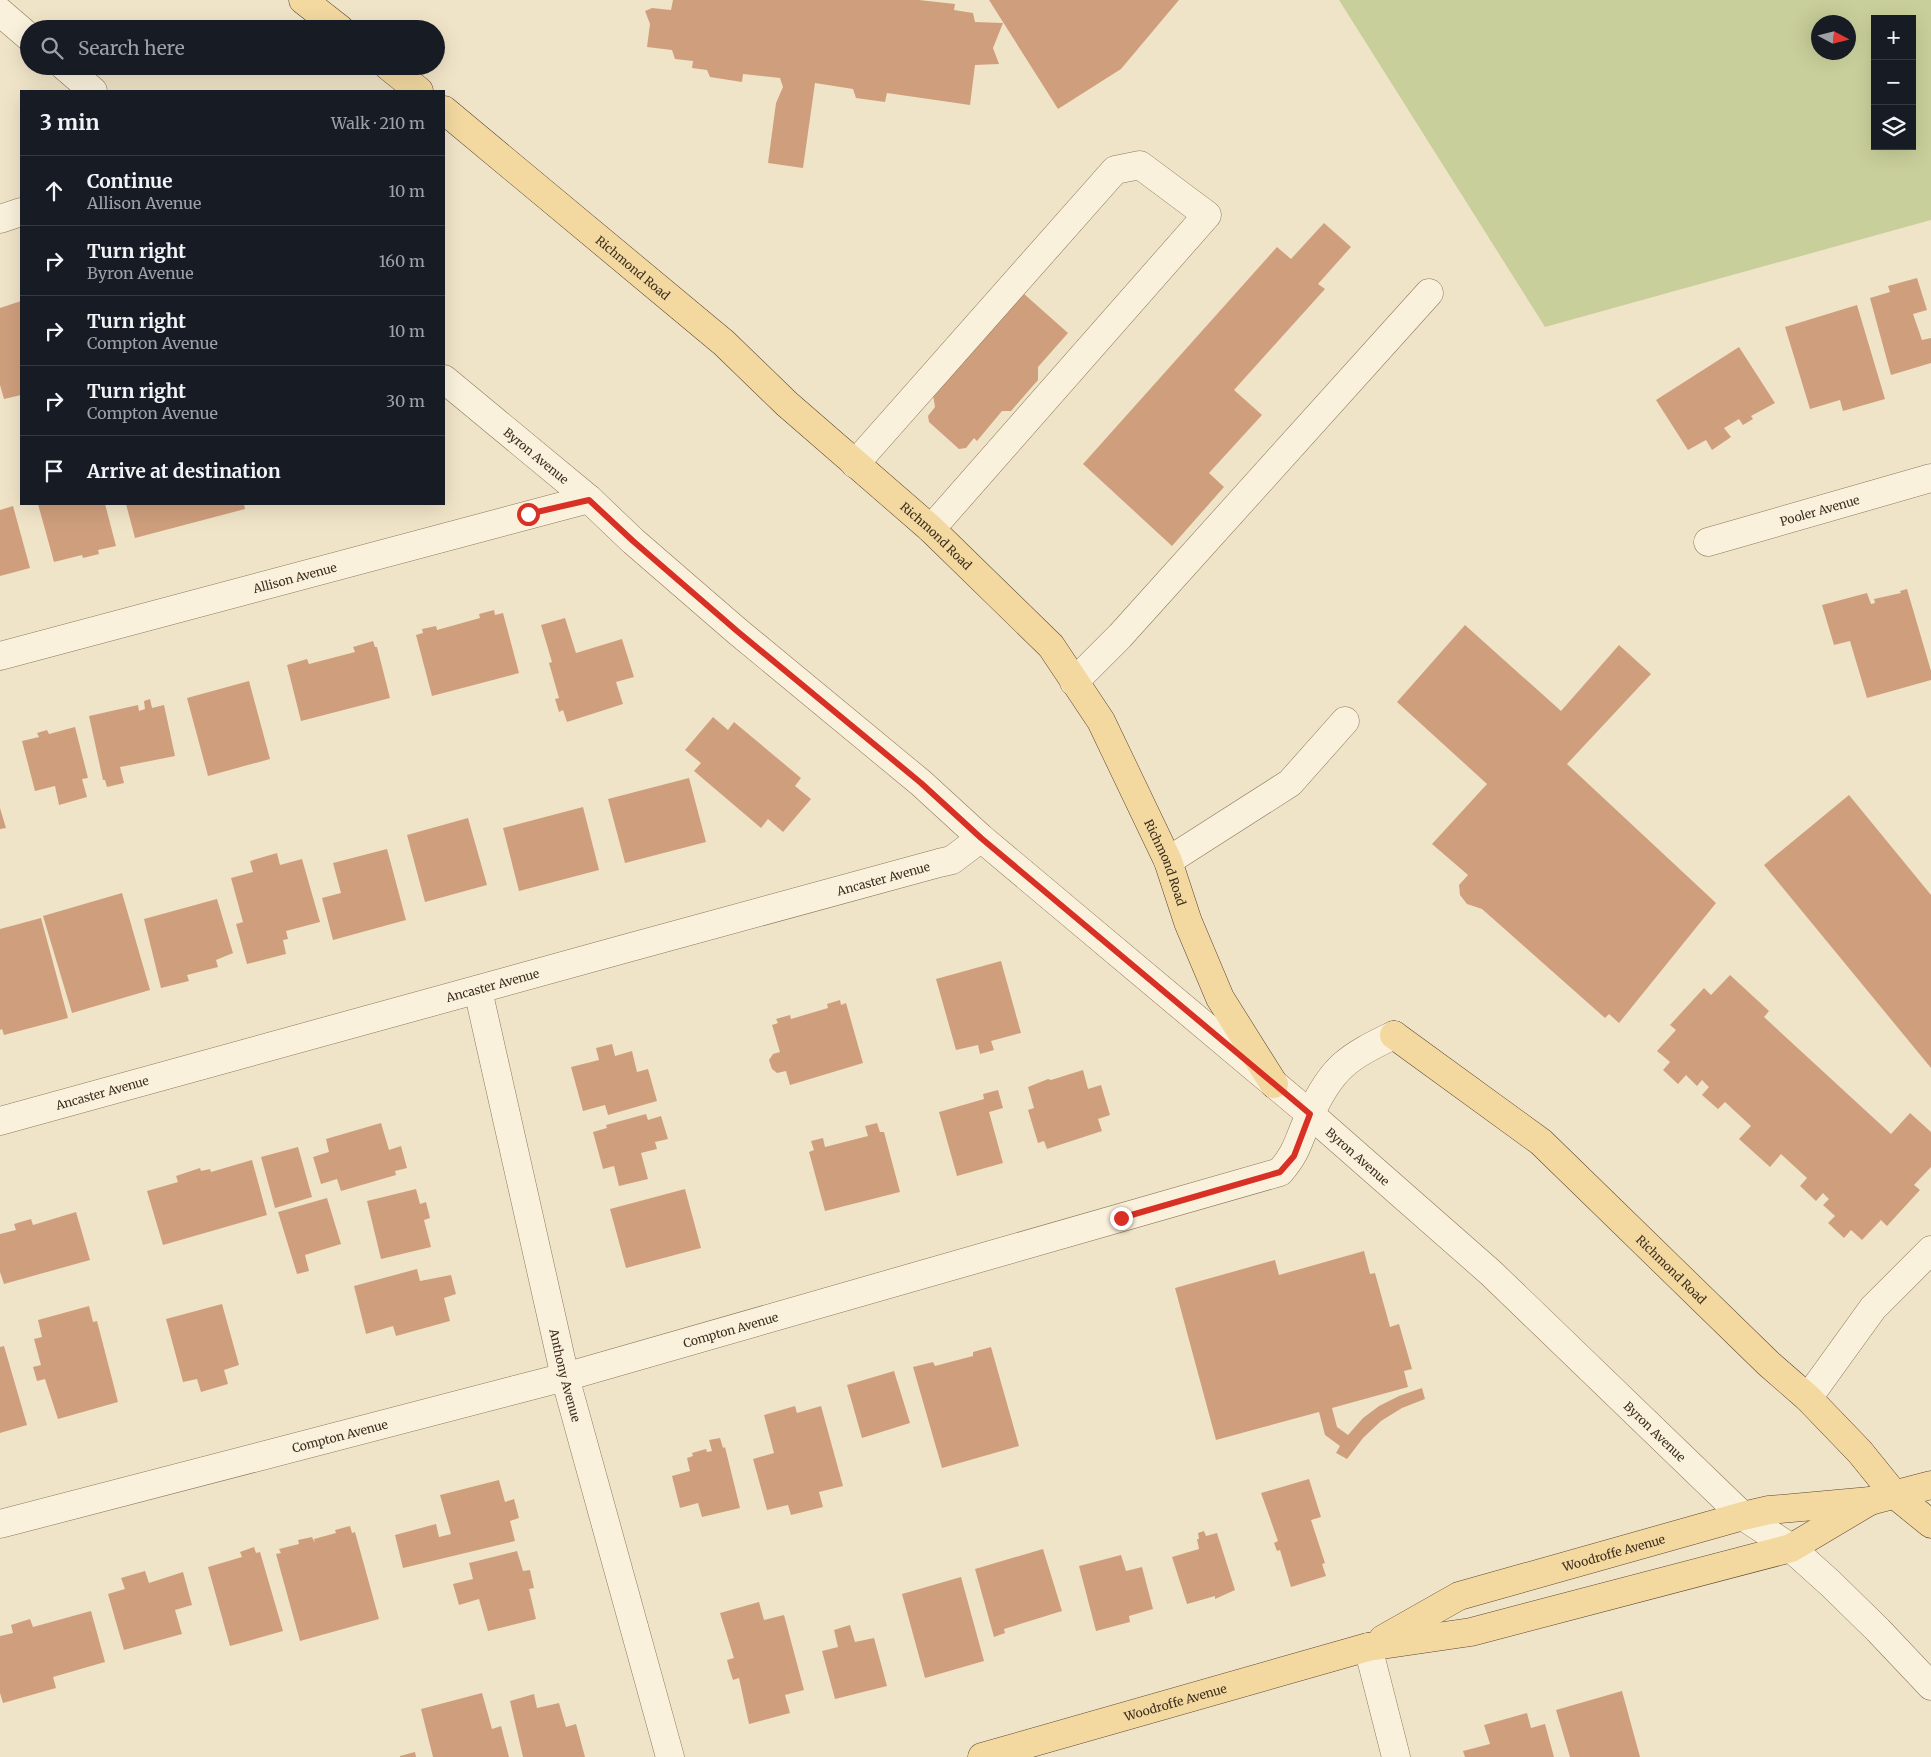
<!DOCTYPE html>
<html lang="en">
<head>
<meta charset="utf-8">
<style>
  body { margin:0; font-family:Merriweather,serif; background:#242831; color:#f1f3f6 }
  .controls { position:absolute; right:15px; top:15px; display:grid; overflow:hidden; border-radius:0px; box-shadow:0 5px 20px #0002 }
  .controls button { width:45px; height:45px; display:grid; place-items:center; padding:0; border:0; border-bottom:1px solid #363941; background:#171b24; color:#f1f3f6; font:25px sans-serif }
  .compass { position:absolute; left:1811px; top:15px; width:45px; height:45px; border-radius:50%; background:#171b24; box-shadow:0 5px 20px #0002; rotate:97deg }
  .stop { position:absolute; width:15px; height:15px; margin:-11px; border:4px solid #d93025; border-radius:50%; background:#fff }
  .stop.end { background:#d93025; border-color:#fff; box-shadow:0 1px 5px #0008 }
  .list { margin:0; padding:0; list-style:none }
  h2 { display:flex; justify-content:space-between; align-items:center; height:65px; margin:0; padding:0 20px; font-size:21px }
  h2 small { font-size:16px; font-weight:400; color:#9ea1a6 }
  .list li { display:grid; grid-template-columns:32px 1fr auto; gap:15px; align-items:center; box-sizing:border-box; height:70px; padding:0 20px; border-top:1px solid #363941 }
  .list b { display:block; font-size:19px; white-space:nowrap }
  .list p { margin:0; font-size:16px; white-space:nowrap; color:#9ea1a6 }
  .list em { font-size:16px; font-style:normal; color:#9ea1a6 }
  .icon { flex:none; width:28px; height:28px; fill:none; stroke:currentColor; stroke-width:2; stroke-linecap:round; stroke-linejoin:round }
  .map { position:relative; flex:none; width:1931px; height:1757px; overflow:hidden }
  .search { position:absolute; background:#171b24; box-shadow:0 5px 20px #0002; left:20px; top:20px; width:425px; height:55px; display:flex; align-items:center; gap:12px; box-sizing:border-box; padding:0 18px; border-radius:28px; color:#9ea1a6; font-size:19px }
  .panel { position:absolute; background:#171b24; box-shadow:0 5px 20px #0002; left:20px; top:90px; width:425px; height:415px; border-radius:0px }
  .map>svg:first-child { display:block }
  .green { fill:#c9cf9b; fill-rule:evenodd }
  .building { fill:#cf9f7d }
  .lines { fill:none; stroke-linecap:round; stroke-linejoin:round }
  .minor-casing { stroke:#8d765c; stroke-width:29 }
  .major-casing { stroke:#5b4430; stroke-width:29 }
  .minor { stroke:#faf1dc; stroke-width:28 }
  .major { stroke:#f3d9a0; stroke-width:28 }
  .route { stroke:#d93025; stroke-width:6 }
  .labels { text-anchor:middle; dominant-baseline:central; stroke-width:4; stroke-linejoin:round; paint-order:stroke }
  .street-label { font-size:12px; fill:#3d2e20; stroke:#f7eed8 }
</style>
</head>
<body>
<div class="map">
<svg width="1931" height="1757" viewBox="0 0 1931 1757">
  <rect width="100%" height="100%" fill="#f0e4c8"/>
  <path class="green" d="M1339 0H1931V220L1545 327ZM1875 19H1912V146H1875ZM1818 22H1848V52H1818Z"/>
  <g class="building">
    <path d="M673 0H919L955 4 954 10 973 13 975 22 1003 23 993 48 999 64 975 65 970 105 887 93 885 102 856 98 853 89 815 83 803 168 768 163 776 103 783 87 780 78 743 74 742 82 710 77 707 70 692 68 693 61 675 59 672 50 647 47 650 24 645 11 652 8 671 10Z"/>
    <path d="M989 0H1179L1121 69 1058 109Z"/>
    <path d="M1324 223 1351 247 1318 284 1325 289 1234 390 1262 415 1209 473 1224 487 1172 546 1083 464 1277 247 1291 259Z"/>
    <path d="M1917 278 1927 310 1913 314 1922 340 1931 338V363L1891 375 1870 298 1890 292 1888 286Z"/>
    <path d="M1023 293 1068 333 1038 367V380L1011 411H1002L977 441 974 438 966 448 959 449 929 422 928 416 935 407 933 395Z"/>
    <path d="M21 301V395L4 399 0 385V308Z"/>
    <path d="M1857 305 1885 399 1843 411 1840 400 1810 409 1785 327Z"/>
    <path d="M1739 347 1775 403 1751 416 1753 419 1743 425 1739 419 1724 428 1731 437 1712 450 1706 440 1688 450 1656 400Z"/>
    <path d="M38 504H105L116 546 98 550 99 554 83 558 82 555 54 562Z"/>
    <path d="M126 504H244L245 509 135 538Z"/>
    <path d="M13 506 30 568 0 576V510Z"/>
    <path d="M1907 589 1931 671V680L1867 698 1850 641 1834 645 1822 605 1867 593 1871 604 1875 603 1874 599 1901 593 1900 591Z"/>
    <path d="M494 610 495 615 503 613 519 673 432 696 416 635 423 633 422 629 436 626 437 630 480 618 479 614Z"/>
    <path d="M565 618 576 653 622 639 634 677 616 682 623 704 567 722 563 710 559 712 555 699 559 698 549 663 552 662 541 625Z"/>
    <path d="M1465 625 1561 711 1619 645 1651 674 1567 764 1716 903 1619 1023 1609 1014 1605 1018 1482 909 1467 904 1460 895 1459 885 1468 875 1432 844 1487 784 1397 702Z"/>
    <path d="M373 641 375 647H377L390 698 301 721 287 665 307 659 309 664 355 652 353 647Z"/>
    <path d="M249 681 270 759 208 776 187 698Z"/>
    <path d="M150 699 152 708 164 705 175 756 120 767 124 783 107 787 105 780H103L89 716 138 705 139 711 145 709 144 701Z"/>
    <path d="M713 717 728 730 734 722 801 778 795 786 811 799 783 832 768 819 761 828 694 771 701 763 685 750Z"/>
    <path d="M75 727 88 778 82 779 87 797 59 805 55 786 35 791 22 741 39 737 37 733 47 730 49 734Z"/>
    <path d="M689 778 706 842 625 863 608 799Z"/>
    <path d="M1849 795 1931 895V1068L1764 865Z"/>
    <path d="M583 807 599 870 519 891 503 828Z"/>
    <path d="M0 808 6 828 0 829Z"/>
    <path d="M468 818 487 885 425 902 407 835Z"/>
    <path d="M387 849 406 920 333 940 322 898 341 893 333 863Z"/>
    <path d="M277 853 280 865 302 859 320 922 286 931 288 939 283 940 286 954 247 964 236 924 243 922 231 878 253 872 250 861Z"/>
    <path d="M122 893 150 990 72 1013 43 916Z"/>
    <path d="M217 899 233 953 216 960 218 967 187 975 189 981 161 988 144 919Z"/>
    <path d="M41 918 68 1018 4 1035 2 1029 0 1030V929Z"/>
    <path d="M1001 961 1021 1033 991 1041 994 1050 980 1054 978 1045 956 1050 936 979Z"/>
    <path d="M1730 975 1769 1011 1764 1017 1891 1134 1910 1113 1931 1132V1167L1914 1185 1920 1190 1887 1226 1881 1220 1862 1240 1851 1230 1844 1238 1828 1223 1835 1216 1823 1205 1829 1199 1823 1193 1816 1201 1800 1186 1807 1178 1781 1154 1770 1167 1739 1139 1751 1126 1725 1102 1718 1109 1702 1095 1709 1087 1702 1080 1697 1086 1686 1075 1678 1084 1663 1070 1670 1062 1657 1051 1676 1030 1670 1025 1704 988 1711 995Z"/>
    <path d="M840 1000 841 1005 846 1003 863 1063 790 1085 786 1071 777 1073 772 1069 769 1060 773 1054 780 1052 772 1025 778 1023 776 1019 790 1015 791 1019 828 1008 827 1004Z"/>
    <path d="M612 1044 615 1056 632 1051 637 1072 648 1069 657 1101 608 1115 605 1105 583 1111 571 1067 599 1060 596 1048Z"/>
    <path d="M1083 1070 1088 1089 1101 1085 1110 1115 1098 1119 1102 1131 1047 1149 1044 1141 1038 1143 1028 1110 1034 1108 1028 1087 1048 1079 1051 1080Z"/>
    <path d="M998 1090 1003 1108 989 1112 1003 1163 957 1176 939 1112 984 1099 983 1094Z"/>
    <path d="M646 1114 648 1120 661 1116 668 1139 655 1142 657 1149 641 1153 648 1179 619 1186 614 1166 603 1169 593 1132 607 1128 606 1125Z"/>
    <path d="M381 1123 389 1150 401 1146 407 1168 395 1171 396 1175 341 1191 337 1179 321 1184 313 1157 329 1152 326 1139Z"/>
    <path d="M877 1123 880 1132H884L900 1192 825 1211 809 1152 814 1150 811 1141 823 1138 825 1147 868 1136 865 1126Z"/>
    <path d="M298 1147 312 1197 275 1208 261 1157Z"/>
    <path d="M252 1160 267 1215 163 1245 147 1191 178 1182 176 1176 200 1168 201 1171 210 1169 211 1172Z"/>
    <path d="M416 1189 420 1204 426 1202 430 1218 424 1220 431 1247 381 1259 367 1201Z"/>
    <path d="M685 1189 701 1248 626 1268 610 1209Z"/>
    <path d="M327 1198 341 1244 305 1255 309 1271 297 1274 278 1212Z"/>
    <path d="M76 1212 90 1260 4 1284 0 1272V1234L16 1230 14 1224 31 1219 33 1225Z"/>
    <path d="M1364 1251 1370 1274 1375 1273 1390 1327 1399 1324 1412 1369 1404 1371 1408 1387 1332 1408 1337 1427 1348 1435 1363 1418 1379 1406 1399 1396 1422 1388 1425 1399 1402 1408 1381 1421 1363 1438 1347 1459 1336 1453 1340 1446 1325 1435 1319 1412 1216 1440 1175 1288 1275 1260 1279 1275Z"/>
    <path d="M417 1269 420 1281 451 1275 456 1294 444 1298 450 1321 396 1336 393 1326 366 1334 354 1286Z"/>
    <path d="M222 1304 239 1365 224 1370 228 1384 201 1392 197 1379 183 1382 166 1319Z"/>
    <path d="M89 1306 93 1322 97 1321 118 1402 58 1419 45 1379 37 1381 33 1367 41 1365 34 1339 42 1337 38 1320Z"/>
    <path d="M4 1346 27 1425 0 1433V1347Z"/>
    <path d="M991 1347 1019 1446 942 1468 913 1367 933 1362 935 1366 973 1356V1352Z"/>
    <path d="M894 1371 910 1423 862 1438 847 1385Z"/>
    <path d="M795 1406 797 1413 821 1406 843 1486 819 1492 823 1507 791 1515 788 1505 767 1510 753 1459 774 1453 764 1415Z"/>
    <path d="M720 1438 723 1448 725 1447 740 1508 702 1517 698 1503 680 1508 672 1476 690 1471 687 1458 693 1456 692 1453 706 1449 707 1452 712 1451 709 1440Z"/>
    <path d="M1309 1479 1321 1517 1311 1520 1325 1563 1322 1564 1326 1576 1291 1587 1280 1550 1277 1551 1274 1543 1278 1541 1261 1493Z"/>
    <path d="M499 1480 505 1502 514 1499 519 1518 510 1521 515 1541 403 1568 395 1535 436 1524 439 1537 451 1534 440 1495Z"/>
    <path d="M350 1526 352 1533 355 1532 379 1619 300 1641 276 1554 281 1553 279 1549 299 1544 298 1540 312 1537 315 1543 314 1539 336 1533 335 1530Z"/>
    <path d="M1204 1531 1206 1536 1217 1533 1235 1590 1215 1599V1596L1187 1604 1172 1557 1199 1549 1197 1539H1199L1198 1533Z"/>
    <path d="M254 1547 256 1553 260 1552 283 1631 230 1646 208 1567 242 1557 240 1552Z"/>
    <path d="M1043 1549 1062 1611 1004 1629 1005 1633 994 1637 975 1569Z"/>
    <path d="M517 1551 523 1571 530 1570 534 1588 529 1589 536 1619 488 1631 479 1599 459 1605 453 1584 473 1579 469 1563Z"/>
    <path d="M1121 1555 1126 1571 1142 1567 1153 1609 1129 1616 1130 1622 1096 1631 1079 1566Z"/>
    <path d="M145 1571 149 1583 183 1572 192 1605 175 1610 182 1634 124 1650 108 1594 125 1589 121 1578Z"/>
    <path d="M961 1577 984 1661 925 1678 902 1594Z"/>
    <path d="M759 1602 764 1620 784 1615 804 1690 785 1695 790 1713 749 1724 739 1678 733 1680 730 1671 727 1660 734 1658 720 1613Z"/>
    <path d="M91 1611 105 1662 53 1677 56 1688 3 1703 0 1693V1636L13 1633 11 1625 30 1619 33 1627Z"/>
    <path d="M850 1625 855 1642 874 1638 887 1686 835 1699 822 1651 838 1647 834 1630Z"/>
    <path d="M1622 1691 1640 1757H1570L1556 1710Z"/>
    <path d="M482 1693 492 1729 501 1726 509 1757H433L421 1709Z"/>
    <path d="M534 1694 537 1708 559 1703 566 1727 576 1724 585 1757H523L510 1701Z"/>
    <path d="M1527 1713 1531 1728 1545 1724 1554 1757H1465L1463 1751 1490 1744 1484 1725Z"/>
    <path d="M415 1752 416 1757H400V1756Z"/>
  </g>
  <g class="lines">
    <g class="minor-casing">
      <g id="minor">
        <path d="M0 12 29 37"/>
        <path d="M64 66 93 91"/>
        <path d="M0 219 21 212"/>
        <path id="s1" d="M444 379 589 499 633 541 737 631 921 783 981 838 1310 1114 1491 1273 1743 1516 1791 1548 1831 1584 1878 1630 1931 1686"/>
        <path d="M855 464 1115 170 1140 165 1207 215 931 529"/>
        <path id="s2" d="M1708 542 1931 478"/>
        <path id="s3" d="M0 656 589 499"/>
        <path d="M1074 682 1120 636 1429 293"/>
        <path d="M1168 861 1290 783 1345 721"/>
        <path id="s4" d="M478 990 565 1377 670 1757"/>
        <path id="s5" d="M0 1121C312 1033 626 949 939 863L952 860 981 838"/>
        <path d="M1808 1398 1873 1308 1931 1250"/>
        <path id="s6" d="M0 1524 565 1377 1280 1172C1299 1150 1298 1139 1310 1115 1332 1067 1348 1057 1394 1035"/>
        <path d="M1368 1647 1396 1757"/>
      </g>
    </g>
    <g class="major-casing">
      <g id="major">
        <path d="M303 0 340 29"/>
        <path d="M388 66 419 91"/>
        <path id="s7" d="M444 110 724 343 787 404 931 529 1051 646 1101 721 1168 861 1188 922 1220 998 1274 1084"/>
        <path id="s8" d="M1394 1035 1541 1142 1769 1364 1808 1398 1860 1452 1894 1494 1931 1524"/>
        <path id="s9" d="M1383 1639 1459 1596 1743 1516 1769 1510 1870 1501 1931 1485"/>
        <path id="s10" d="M982 1757 1368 1647 1471 1632 1791 1548 1870 1501"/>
      </g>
    </g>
    <use href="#minor" class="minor"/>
    <use href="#major" class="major"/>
  </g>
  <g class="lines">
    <path class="route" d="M528 514 589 500 633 541 737 631 921 783 981 838 1310 1114 1294 1156 1280 1172 1121 1218"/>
  </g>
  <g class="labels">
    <g class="street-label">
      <text stroke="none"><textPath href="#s7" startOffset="246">Richmond Road</textPath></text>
      <text stroke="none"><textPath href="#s1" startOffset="120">Byron Avenue</textPath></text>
      <text stroke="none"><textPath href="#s2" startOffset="116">Pooler Avenue</textPath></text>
      <text stroke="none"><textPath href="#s7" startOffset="651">Richmond Road</textPath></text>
      <text stroke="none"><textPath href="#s3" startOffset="305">Allison Avenue</textPath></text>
      <text stroke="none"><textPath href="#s7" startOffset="1056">Richmond Road</textPath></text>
      <text stroke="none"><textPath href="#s5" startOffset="916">Ancaster Avenue</textPath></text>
      <text stroke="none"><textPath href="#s5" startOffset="511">Ancaster Avenue</textPath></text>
      <text stroke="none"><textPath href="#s5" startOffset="106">Ancaster Avenue</textPath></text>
      <text stroke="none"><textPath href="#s1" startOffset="1200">Byron Avenue</textPath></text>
      <text stroke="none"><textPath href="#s8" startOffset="364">Richmond Road</textPath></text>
      <text stroke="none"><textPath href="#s6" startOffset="756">Compton Avenue</textPath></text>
      <text stroke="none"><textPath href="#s4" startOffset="395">Anthony Avenue</textPath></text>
      <text stroke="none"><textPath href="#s1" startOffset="1605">Byron Avenue</textPath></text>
      <text stroke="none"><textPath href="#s6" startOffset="351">Compton Avenue</textPath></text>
      <text stroke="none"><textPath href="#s9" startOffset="248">Woodroffe Avenue</textPath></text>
      <text stroke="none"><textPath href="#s10" startOffset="201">Woodroffe Avenue</textPath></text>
    </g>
  </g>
</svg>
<div class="controls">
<button>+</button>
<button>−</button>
<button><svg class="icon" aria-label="layers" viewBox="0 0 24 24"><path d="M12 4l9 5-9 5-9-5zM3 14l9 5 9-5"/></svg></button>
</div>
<svg class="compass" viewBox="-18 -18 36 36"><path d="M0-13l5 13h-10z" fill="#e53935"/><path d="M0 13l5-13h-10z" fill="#9ea1a6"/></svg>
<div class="stop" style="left:528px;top:514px"></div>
<div class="stop end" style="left:1121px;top:1218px"></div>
<div class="search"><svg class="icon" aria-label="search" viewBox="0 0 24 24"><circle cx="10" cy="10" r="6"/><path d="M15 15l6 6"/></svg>Search here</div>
<section class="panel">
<h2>3 min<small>Walk · 210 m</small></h2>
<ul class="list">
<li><svg class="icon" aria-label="ahead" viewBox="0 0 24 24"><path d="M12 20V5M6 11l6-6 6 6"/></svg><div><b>Continue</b><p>Allison Avenue</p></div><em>10 m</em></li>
<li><svg class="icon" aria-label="right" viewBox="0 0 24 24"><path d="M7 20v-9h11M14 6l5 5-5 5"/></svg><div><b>Turn right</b><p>Byron Avenue</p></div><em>160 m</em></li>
<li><svg class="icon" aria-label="right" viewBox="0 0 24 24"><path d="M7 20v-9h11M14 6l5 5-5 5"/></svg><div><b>Turn right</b><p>Compton Avenue</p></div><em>10 m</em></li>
<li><svg class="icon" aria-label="right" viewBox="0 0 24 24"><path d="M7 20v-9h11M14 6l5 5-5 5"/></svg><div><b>Turn right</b><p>Compton Avenue</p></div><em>30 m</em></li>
<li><svg class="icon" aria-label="arrive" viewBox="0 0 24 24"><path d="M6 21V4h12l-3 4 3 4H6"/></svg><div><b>Arrive at destination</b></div></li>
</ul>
</section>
</div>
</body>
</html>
